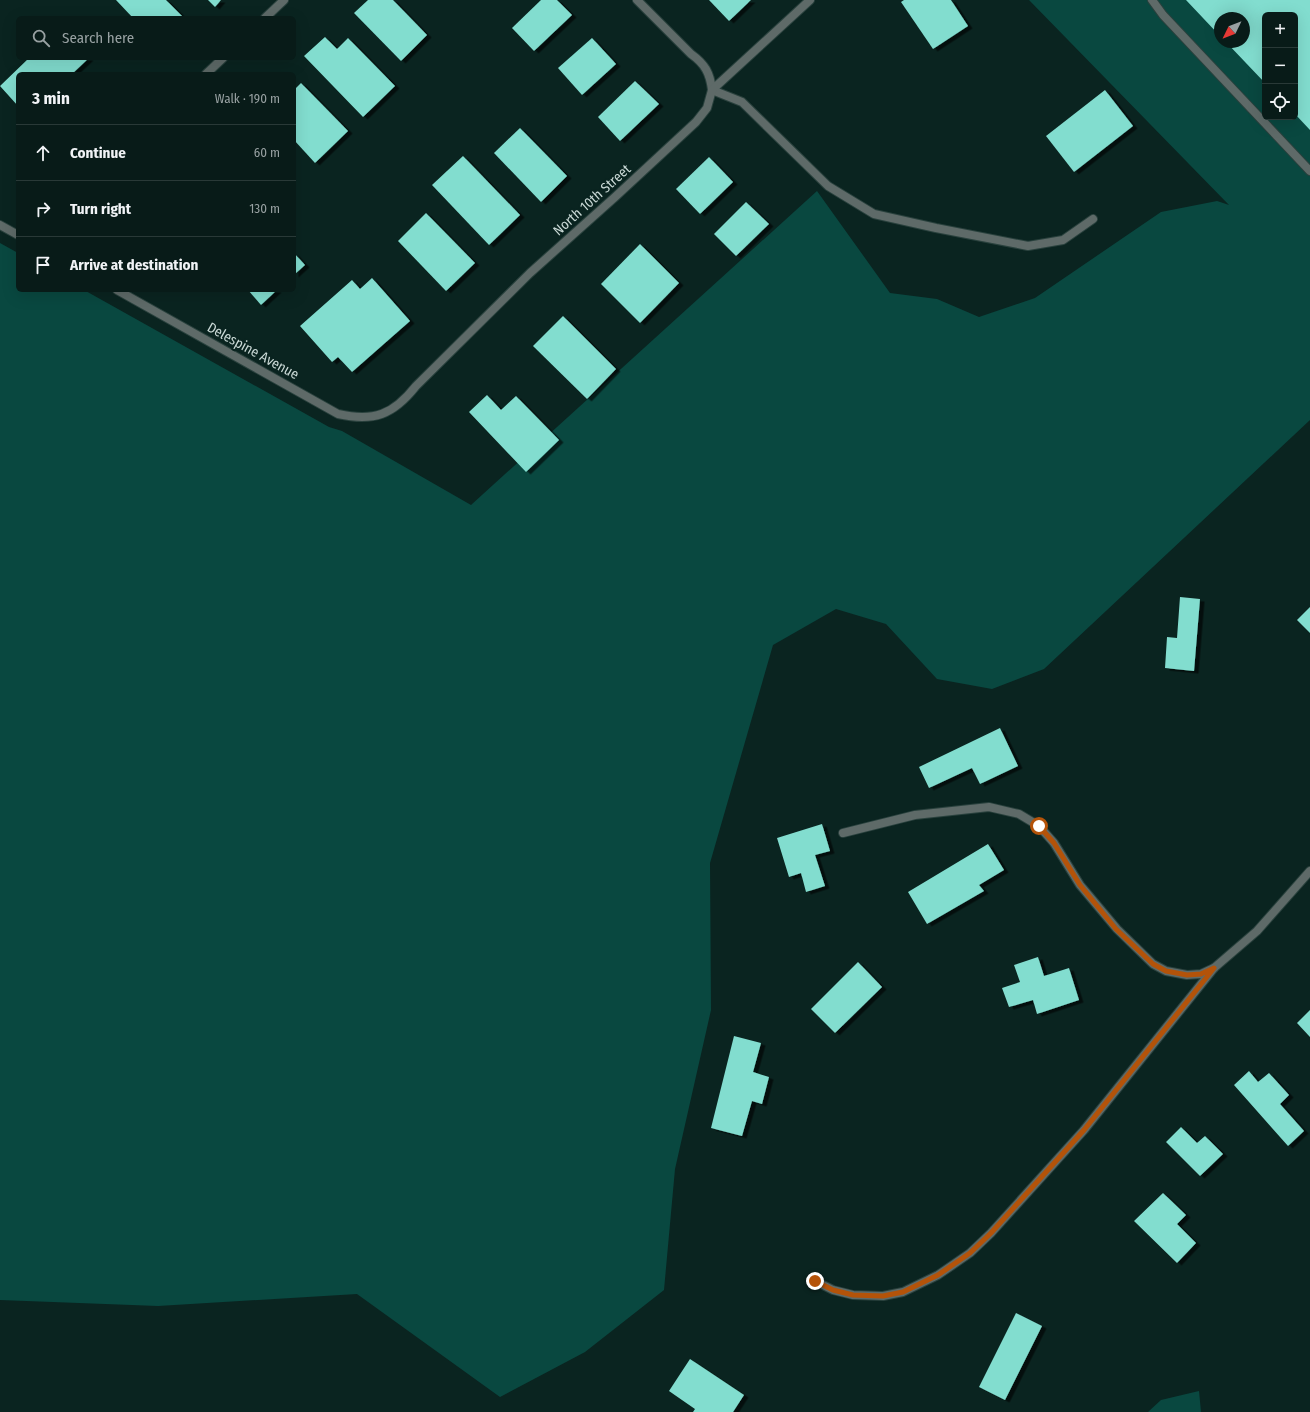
<!DOCTYPE html>
<html lang="en">
<head>
<meta charset="utf-8">
<style>
  body { margin:0; font-family:"Fira Sans Condensed",sans-serif; background:#162825; color:#f1f3f6 }
  .controls { position:absolute; right:12px; top:12px; display:grid; overflow:hidden; border-radius:6px; box-shadow:0 4px 16px #0002 }
  .controls button { width:36px; height:36px; display:grid; place-items:center; padding:0; border:0; border-bottom:1px solid #293937; background:#081b18; color:#f1f3f6; font:20px sans-serif }
  .compass { position:absolute; left:1214px; top:12px; width:36px; height:36px; border-radius:50%; background:#081b18; box-shadow:0 4px 16px #0002; rotate:227deg }
  .stop { position:absolute; width:12px; height:12px; margin:-9px; border:3px solid #b45309; border-radius:50%; background:#fff }
  .stop.end { background:#b45309; border-color:#fff; box-shadow:0 1px 4px #0008 }
  .list { margin:0; padding:0; list-style:none }
  h2 { display:flex; justify-content:space-between; align-items:center; height:52px; margin:0; padding:0 16px; font-size:17px }
  h2 small { font-size:13px; font-weight:400; color:#98a1a2 }
  .list li { display:grid; grid-template-columns:26px 1fr auto; gap:12px; align-items:center; box-sizing:border-box; height:56px; padding:0 16px; border-top:1px solid #293937 }
  .list b { display:block; font-size:15px; white-space:nowrap }
  .list em { font-size:13px; font-style:normal; color:#98a1a2 }
  .icon { flex:none; width:22px; height:22px; fill:none; stroke:currentColor; stroke-width:2; stroke-linecap:round; stroke-linejoin:round }
  .map { position:relative; flex:none; width:1310px; height:1412px; overflow:hidden }
  .search { position:absolute; background:#081b18; box-shadow:0 4px 16px #0002; left:16px; top:16px; width:280px; height:44px; display:flex; align-items:center; gap:10px; box-sizing:border-box; padding:0 14px; border-radius:6px; color:#98a1a2; font-size:15px }
  .panel { position:absolute; background:#081b18; box-shadow:0 4px 16px #0002; left:16px; top:72px; width:280px; height:220px; border-radius:6px }
  .map>svg:first-child { display:block }
  .green { fill:#094840; fill-rule:evenodd }
  .building { fill:#82ddcf; filter:url(#shadow) }
  .lines { fill:none; stroke-linecap:round; stroke-linejoin:round }
  .lane-casing { stroke:#29413d; stroke-width:10 }
  .street-casing { stroke:#29413d; stroke-width:10 }
  .lane { stroke:#5e6a68; stroke-width:8 }
  .street { stroke:#5e6a68; stroke-width:8 }
  .route { stroke:#b45309; stroke-width:5 }
  .labels { text-anchor:middle; dominant-baseline:central; stroke-width:4; stroke-linejoin:round; paint-order:stroke }
  .street-label { font-size:14px; fill:#cad9d6; stroke:#0a2420 }
</style>
</head>
<body>
<div class="map">
<svg width="1310" height="1412" viewBox="0 0 1310 1412">
  <defs>
    <filter id="shadow"><feDropShadow dx="4.5" dy="2.5" stdDeviation="0" flood-color="#0009"/></filter>
  </defs>
  <rect width="100%" height="100%" fill="#0a2420"/>
  <g class="green">
    <path d="M1029 0H1310V420L1044 669 992 689 937 679 886 624 836 609 773 645 710 863 711 1010 675 1169 664 1290 585 1352 500 1397 357 1294 158 1306 0 1300V243L18 253V290H84L329 427 342 431 471 505 817 191 890 293 937 299 979 317 1035 298 1161 212 1217 201 1229 205ZM1265 15H1295V117H1265ZM1220 18H1244V42H1220Z"/>
    <path d="M1199 1391 1201 1412H1148L1161 1400Z"/>
  </g>
  <g class="building">
    <path d="M116 0H166L182 16 180 18H133Z"/>
    <path d="M208 0H221L215 7Z"/>
    <path d="M368 0H393L427 35 401 61 354 13Z"/>
    <path d="M541 0H557L572 15 534 51 512 28Z"/>
    <path d="M709 0H751L729 21Z"/>
    <path d="M904 0H951L968 26 933 49 901 2Z"/>
    <path d="M1186 0H1310V130L1295 114V15H1265V83L1226 42H1244V18H1220V36Z"/>
    <path d="M325 37 337 49 348 38 395 86 363 117 304 56Z"/>
    <path d="M592 38 616 64 582 95 558 68Z"/>
    <path d="M29 58H89L72 74H18V106L0 86Z"/>
    <path d="M635 81 659 104 620 141 598 117Z"/>
    <path d="M301 83 348 131 315 163 294 140V90Z"/>
    <path d="M1105 90 1133 126 1074 172 1046 136Z"/>
    <path d="M520 128 567 176 541 202 494 153Z"/>
    <path d="M463 156 520 215 489 245 432 185Z"/>
    <path d="M709 157 733 182 700 214 676 189Z"/>
    <path d="M746 202 769 224 736 256 714 234Z"/>
    <path d="M426 213 475 263 446 291 398 241Z"/>
    <path d="M640 244 679 283 640 323 601 284Z"/>
    <path d="M294 253 305 265 294 275Z"/>
    <path d="M372 278 410 321 352 372 338 357 332 362 300 326 352 280 360 289Z"/>
    <path d="M248 290H277L261 305Z"/>
    <path d="M563 316 616 369 587 399 533 346Z"/>
    <path d="M487 395 501 410 516 396 559 440 526 472 469 412Z"/>
    <path d="M1180 597 1200 599 1194 671 1165 668 1167 637 1177 638Z"/>
    <path d="M1310 607V633L1297 620Z"/>
    <path d="M1000 728 1018 766 980 784 972 768 929 788 919 767Z"/>
    <path d="M822 824 830 851 815 855 825 886 806 892 801 873 789 877 777 838Z"/>
    <path d="M988 844 1004 870 979 885 984 891 927 924 908 892Z"/>
    <path d="M1038 957 1044 976 1069 968 1079 1000 1037 1014 1033 1000 1009 1007 1002 988 1020 982 1014 965Z"/>
    <path d="M858 962 882 987 835 1033 811 1009Z"/>
    <path d="M1310 1010V1037L1297 1023Z"/>
    <path d="M734 1036 761 1043 753 1072 769 1077 762 1104 752 1101 742 1136 711 1128Z"/>
    <path d="M1249 1071 1258 1082 1269 1073 1289 1095 1280 1104 1304 1131 1288 1146 1234 1085Z"/>
    <path d="M1181 1127 1197 1143 1205 1136 1223 1154 1200 1176 1166 1142Z"/>
    <path d="M1163 1193 1186 1215 1177 1224 1196 1243 1177 1263 1134 1221Z"/>
    <path d="M1016 1313 1042 1326 1005 1400 979 1387Z"/>
    <path d="M690 1359 744 1395 733 1412H693L695 1409 669 1391Z"/>
  </g>
  <g class="lines">
    <g class="lane-casing">
      <g id="lane">
        <path d="M1152 0 1163 15 1310 171"/>
        <path d="M712 90 742 102 828 186 874 214 936 228 1028 246 1063 240 1093 219"/>
        <path d="M843 833 915 815 989 807 1019 814 1039 826 1054 843 1080 885 1117 929 1153 964 1166 971 1187 975 1201 974 1214 968"/>
      </g>
    </g>
    <g class="street-casing">
      <g id="street">
        <path d="M637 0 691 54C705 64 710 73 712 90"/>
        <path d="M265 18 284 0"/>
        <path d="M206 74 223 58"/>
        <path d="M0 225 18 235"/>
        <path d="M117 290 338 414C374 422 393 415 416 386L530 273 615 197 696 122 707 108 712 90 810 0"/>
        <path d="M815 1281 833 1290 853 1295 883 1296 903 1292 938 1275 970 1253 991 1233 1084 1130 1214 968 1257 931 1310 871"/>
      </g>
    </g>
    <use href="#lane" class="lane"/>
    <use href="#street" class="street"/>
  </g>
  <g class="lines">
    <path class="route" d="M815 1281 833 1290 853 1295 883 1296 903 1292 938 1275 970 1253 991 1233 1084 1130 1214 968 1201 974 1187 975 1166 971 1153 964 1116 929 1080 885 1054 843 1039 826"/>
  </g>
  <g class="labels">
    <g class="street-label">
      <text transform="translate(592 200) rotate(-42)">North 10th Street</text>
      <text transform="translate(253 351) rotate(29)">Delespine Avenue</text>
    </g>
  </g>
</svg>
<div class="controls">
<button>+</button>
<button>−</button>
<button><svg class="icon" aria-label="locate" viewBox="0 0 24 24"><circle cx="12" cy="12" r="6"/><path d="M12 2v4M12 18v4M2 12h4M18 12h4"/></svg></button>
</div>
<svg class="compass" viewBox="-18 -18 36 36"><path d="M0-13l5 13h-10z" fill="#e53935"/><path d="M0 13l5-13h-10z" fill="#98a1a2"/></svg>
<div class="stop" style="left:1039px;top:826px"></div>
<div class="stop end" style="left:815px;top:1281px"></div>
<div class="search"><svg class="icon" aria-label="search" viewBox="0 0 24 24"><circle cx="10" cy="10" r="6"/><path d="M15 15l6 6"/></svg>Search here</div>
<section class="panel">
<h2>3 min<small>Walk · 190 m</small></h2>
<ul class="list">
<li><svg class="icon" aria-label="ahead" viewBox="0 0 24 24"><path d="M12 20V5M6 11l6-6 6 6"/></svg><div><b>Continue</b></div><em>60 m</em></li>
<li><svg class="icon" aria-label="right" viewBox="0 0 24 24"><path d="M7 20v-9h11M14 6l5 5-5 5"/></svg><div><b>Turn right</b></div><em>130 m</em></li>
<li><svg class="icon" aria-label="arrive" viewBox="0 0 24 24"><path d="M6 21V4h12l-3 4 3 4H6"/></svg><div><b>Arrive at destination</b></div></li>
</ul>
</section>
</div>
</body>
</html>
